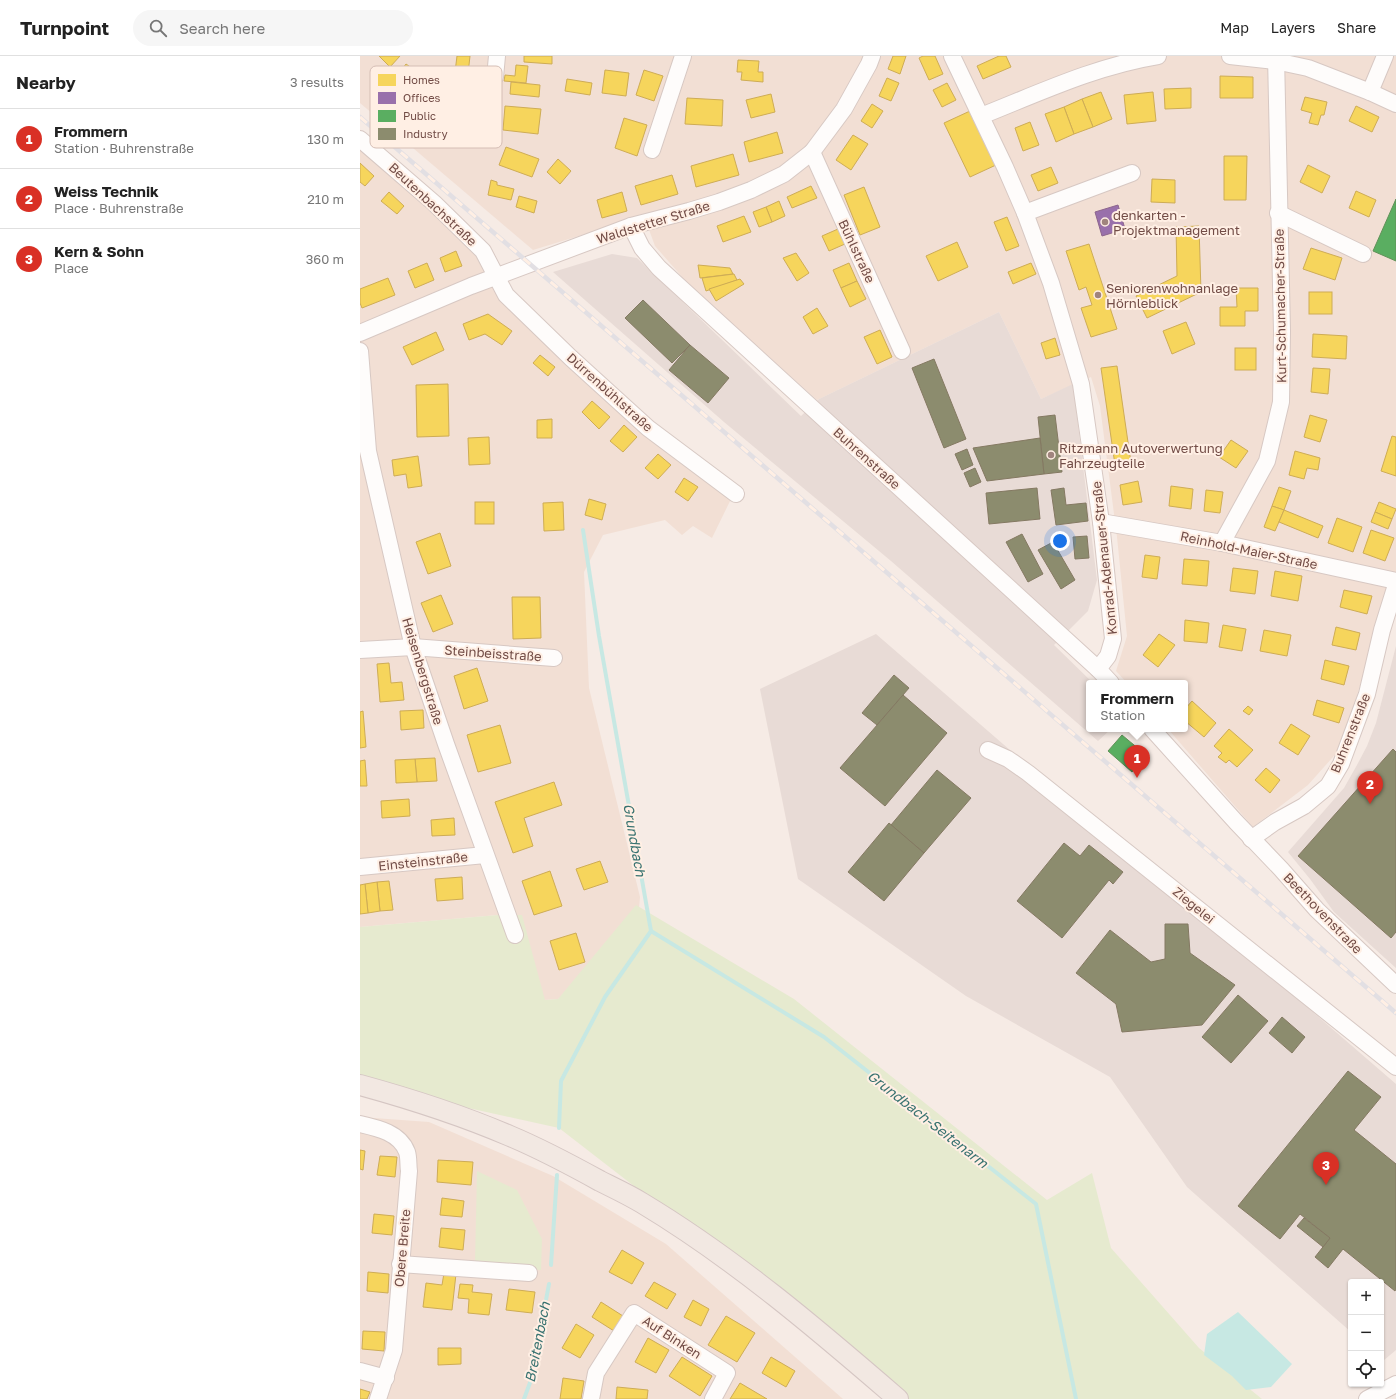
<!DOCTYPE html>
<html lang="en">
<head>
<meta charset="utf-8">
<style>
  body { margin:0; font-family:"Golos Text",sans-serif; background:#f6f6f6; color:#222 }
  .controls { position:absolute; right:12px; bottom:12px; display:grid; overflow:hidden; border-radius:4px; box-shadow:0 1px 3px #0004 }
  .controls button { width:36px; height:36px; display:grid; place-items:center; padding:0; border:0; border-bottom:1px solid #e0e0e0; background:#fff; color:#222; font:20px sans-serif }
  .you { position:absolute; left:700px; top:485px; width:14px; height:14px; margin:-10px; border:3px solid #fff; border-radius:50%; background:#1a73e8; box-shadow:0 0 0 6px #1a73e833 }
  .badge { display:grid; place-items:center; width:26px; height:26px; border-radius:50%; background:#d93025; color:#fff; font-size:13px; font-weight:700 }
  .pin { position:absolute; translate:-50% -33px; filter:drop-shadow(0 1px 2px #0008) }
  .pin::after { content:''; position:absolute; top:21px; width:14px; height:12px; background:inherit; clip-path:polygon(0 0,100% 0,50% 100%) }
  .popup { position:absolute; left:726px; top:624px; width:102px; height:52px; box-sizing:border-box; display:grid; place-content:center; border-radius:4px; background:#fff; filter:drop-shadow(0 1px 3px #0005); font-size:13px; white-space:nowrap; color:#767676 }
  .popup b { font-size:15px; color:#222 }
  .popup::after { content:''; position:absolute; left:50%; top:100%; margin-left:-8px; border:8px solid transparent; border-top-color:#fff }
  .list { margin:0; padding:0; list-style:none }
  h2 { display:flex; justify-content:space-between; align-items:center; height:52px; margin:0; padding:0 16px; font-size:17px }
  h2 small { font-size:13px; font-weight:400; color:#767676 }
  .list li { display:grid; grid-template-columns:26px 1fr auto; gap:12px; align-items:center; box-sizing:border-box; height:60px; padding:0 16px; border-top:1px solid #e0e0e0 }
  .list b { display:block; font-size:15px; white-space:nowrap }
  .list p { margin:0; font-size:13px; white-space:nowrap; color:#767676 }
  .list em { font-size:13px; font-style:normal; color:#767676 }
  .icon { flex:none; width:22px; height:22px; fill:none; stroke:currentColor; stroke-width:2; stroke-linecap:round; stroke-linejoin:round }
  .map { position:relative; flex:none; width:1036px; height:1343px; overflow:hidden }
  header { display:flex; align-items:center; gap:24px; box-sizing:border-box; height:56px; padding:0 20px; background:#fff; border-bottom:1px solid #e0e0e0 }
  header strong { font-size:19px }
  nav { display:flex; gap:22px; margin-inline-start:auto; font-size:14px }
  .search { width:280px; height:36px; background:#f6f6f6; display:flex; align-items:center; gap:10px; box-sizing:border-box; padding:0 14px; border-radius:22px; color:#767676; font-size:15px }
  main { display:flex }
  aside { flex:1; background:#fff }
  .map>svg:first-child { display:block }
  .residential { fill:#f2dfd4 }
  .industrial { fill:#e8dbd6 }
  .green { fill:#e6eacf }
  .water { fill:#c7e8e3 }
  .homes { fill:#f6d55c; stroke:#ceac55 }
  .offices { fill:#9970ab; stroke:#8d658d }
  .public { fill:#5aae61; stroke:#619159 }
  .industry { fill:#8c8c6e; stroke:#847962 }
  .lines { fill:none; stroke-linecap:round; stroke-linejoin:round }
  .stream { stroke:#c7e8e3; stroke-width:4 }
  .minor-casing { stroke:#d7c8c3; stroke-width:18 }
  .major-casing { stroke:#d5c6c3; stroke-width:22 }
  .minor { stroke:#fefcfb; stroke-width:16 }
  .major { stroke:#f2e8e2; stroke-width:20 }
  .rail-casing { stroke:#e2dfe3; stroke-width:4.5 }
  .rail { stroke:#ffefe4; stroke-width:3; stroke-dasharray:9; stroke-linecap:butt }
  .poi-dot { fill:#a0847e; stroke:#ffefe4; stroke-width:1.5 }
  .labels { text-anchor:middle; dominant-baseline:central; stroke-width:4; stroke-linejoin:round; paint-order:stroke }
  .street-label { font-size:13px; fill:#724c46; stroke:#ffefe4 }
  .poi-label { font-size:13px; fill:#724c46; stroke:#ffefe4; text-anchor:start }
  .water-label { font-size:14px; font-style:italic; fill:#387270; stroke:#ffefe4 }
  .key { fill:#ffefe4; stroke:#d5beb5; stroke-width:1 }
  .key-label { font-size:11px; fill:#724c46 }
</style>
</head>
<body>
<header>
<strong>Turnpoint</strong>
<div class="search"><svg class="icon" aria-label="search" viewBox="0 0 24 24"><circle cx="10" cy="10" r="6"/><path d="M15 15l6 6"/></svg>Search here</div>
<nav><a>Map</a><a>Layers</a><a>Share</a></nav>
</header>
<main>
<aside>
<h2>Nearby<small>3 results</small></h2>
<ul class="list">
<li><span class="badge">1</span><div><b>Frommern</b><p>Station · Buhrenstraße</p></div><em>130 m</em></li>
<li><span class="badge">2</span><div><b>Weiss Technik</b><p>Place · Buhrenstraße</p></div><em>210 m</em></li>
<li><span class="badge">3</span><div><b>Kern &amp; Sohn</b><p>Place</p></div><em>360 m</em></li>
</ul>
</aside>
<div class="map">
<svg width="1036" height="1343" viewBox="0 0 1036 1343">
  <rect width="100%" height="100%" fill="#f6ebe5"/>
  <g class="residential">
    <path d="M0 0H1036V516H1032L1008 603 981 692 948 729 893 771 808 673H825V627H767L756 615 767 580 757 481 740 350 731 321 681 343 639 256 457 344 331 231 295 190 284 160 173 194 0 47Z"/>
    <path d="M0 91 49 135 116 200 134 235 195 297 371 443 352 482 333 470 322 479 305 464 243 479 224 516 229 632 280 841 276 887 198 943 184 944 138 859 0 871Z"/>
    <path d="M0 1061 69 1066 193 1120 306 1188 483 1343H0Z"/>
  </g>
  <g class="industrial">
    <path d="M252 198 277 202 441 360 459 343 639 256 681 343 713 328 737 524 728 555 694 589 733 627H729V673H751L738 685 531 505 364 366 193 216Z"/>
    <path d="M516 578 1036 1028V1294L1023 1305 1021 1303V1226H991V1276L827 1131 750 1021 606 940 438 823 400 633Z"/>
    <path d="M1036 590V912L974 856 950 823 928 796 984 732 997 709 1007 690 1016 667Z"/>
  </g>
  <g class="green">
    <path d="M276 849 434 943 687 1144 732 1117 751 1192 839 1292 902 1343H538L412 1237 199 1072 0 1028V871L138 859H162L185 944 198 943Z"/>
    <path d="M117 1115 157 1134 182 1183 181 1214 118 1209 115 1206Z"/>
  </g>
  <path class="water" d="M878 1256 932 1308 911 1331 886 1334 872 1320 844 1299 847 1278Z"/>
  <g class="homes">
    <path d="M19 0H40L30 11Z"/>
    <path d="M97 0H110L108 18 95 16Z"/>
    <path d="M164 0H192V8L164 6Z"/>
    <path d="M533 0H546L540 18 528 13Z"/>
    <path d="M563 0H575L583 18 569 24 559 2Z"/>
    <path d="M639 0H646L651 11 623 23 617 10Z"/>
    <path d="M378 4 399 5 398 16H403V26L381 24 382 16H377Z"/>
    <path d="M46 8 59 17 48 31 35 22Z"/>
    <path d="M156 9 168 10 166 27 144 25 145 19 155 20Z"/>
    <path d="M245 14 269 17 266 40 242 37Z"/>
    <path d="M284 14 303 20 294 45 276 39Z"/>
    <path d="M860 20 893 21V42H860Z"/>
    <path d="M527 22 539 27 531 45 519 40Z"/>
    <path d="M81 23 100 39 81 60 63 44Z"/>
    <path d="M207 23 232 27 230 39 205 35Z"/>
    <path d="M151 26 180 29 179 41 150 38Z"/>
    <path d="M587 27 596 44 582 51 573 34Z"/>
    <path d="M831 32V52L805 53 804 33Z"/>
    <path d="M741 36 752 63 733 71 722 43Z"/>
    <path d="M793 36 796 65 767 68 764 39Z"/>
    <path d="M411 38 415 56 391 62 386 44Z"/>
    <path d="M945 41 967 46 964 59H961L958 69 949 67 952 57 941 54Z"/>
    <path d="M327 42 363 44 362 70 325 68Z"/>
    <path d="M722 43 733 71 714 78 704 51Z"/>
    <path d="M512 48 523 55 512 72 501 65Z"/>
    <path d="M145 50 181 53 178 78 143 74Z"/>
    <path d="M996 50 1019 61 1012 76 989 65Z"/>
    <path d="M704 51 714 78 696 86 685 58Z"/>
    <path d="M610 55 636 109 610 121 584 67Z"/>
    <path d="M264 62 287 69 277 100 255 92Z"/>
    <path d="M670 66 679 89 663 95 655 72Z"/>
    <path d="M417 76 423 97 389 106 384 86Z"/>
    <path d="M493 79 508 88 491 114 476 104Z"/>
    <path d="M146 91 179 103 172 121 139 109Z"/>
    <path d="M373 98 379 119 336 131 331 110Z"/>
    <path d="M864 100H887L886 144H864Z"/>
    <path d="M198 103 211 115 200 128 187 116Z"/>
    <path d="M0 107 14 120 5 130 0 126Z"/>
    <path d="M948 109 970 120 962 137 940 126Z"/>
    <path d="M691 111 698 127 678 135 671 119Z"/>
    <path d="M312 119 318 138 281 149 275 130Z"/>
    <path d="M792 123 815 124V147L791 146Z"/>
    <path d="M131 124 137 126V129L154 133 151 144 128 139Z"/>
    <path d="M451 130 457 142 432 152 427 141Z"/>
    <path d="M504 131 520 171 500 179 484 139Z"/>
    <path d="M996 135 1016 144 1009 161 989 152Z"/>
    <path d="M29 136 44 150 37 158 21 145Z"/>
    <path d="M262 136 267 155 242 162 237 144Z"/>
    <path d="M159 140 177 145 174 157 156 151Z"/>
    <path d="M419 145 425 160 412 166 406 151Z"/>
    <path d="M406 151 412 166 399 171 393 156Z"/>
    <path d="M384 160 391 176 363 186 357 170Z"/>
    <path d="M647 161 659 190 646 195 634 166Z"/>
    <path d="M839 170 841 236 787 262 776 240 817 220 816 171Z"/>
    <path d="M478 173 485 188 469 195 462 180Z"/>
    <path d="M597 186 608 211 578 225 566 200Z"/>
    <path d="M729 188 757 273 731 281 721 252 732 249 726 231 719 234 706 195Z"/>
    <path d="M951 192 982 202 975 224 943 213Z"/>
    <path d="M96 195 102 210 85 216 80 202Z"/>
    <path d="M436 197 449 217 437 225 423 202Z"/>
    <path d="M67 207 74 224 55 232 48 215Z"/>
    <path d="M489 207 497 225 481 232 473 214Z"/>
    <path d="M671 207 676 218 653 228 648 216Z"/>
    <path d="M338 209 370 212 373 218 340 222Z"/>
    <path d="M374 218 377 224 346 235 342 222Z"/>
    <path d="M28 222 35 239 2 252 0 247V233Z"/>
    <path d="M380 223 384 228 356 245 349 233Z"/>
    <path d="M497 225 506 243 490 251 481 232Z"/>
    <path d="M876 232H898V255H885V270H860V251H877Z"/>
    <rect x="949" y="236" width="23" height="22"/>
    <path d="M457 252 468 270 453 278 443 261Z"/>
    <path d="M128 258 152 275 142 289 125 278 109 284 103 268Z"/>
    <path d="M826 266 835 288 812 298 803 275Z"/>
    <path d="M520 274 532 301 517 308 504 281Z"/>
    <path d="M76 276 84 294 52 309 43 291Z"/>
    <path d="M953 278 987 280 986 303 952 301Z"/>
    <path d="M695 282 700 299 686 303 681 287Z"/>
    <rect x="875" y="292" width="21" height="22"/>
    <path d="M180 299 195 311 188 320 173 307Z"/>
    <path d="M757 310 771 407 755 409 741 312Z"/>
    <path d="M953 312 970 313 968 338 951 336Z"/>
    <path d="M88 328 89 380 57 381 56 329Z"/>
    <path d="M232 345 250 361 239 373 222 356Z"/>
    <path d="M950 359 967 364 960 386 944 381Z"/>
    <path d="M192 363V382H177V364Z"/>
    <path d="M264 369 277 381 263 396 250 385Z"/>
    <path d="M1032 380 1036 381V420L1021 415Z"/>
    <path d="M129 381 130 408 109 409 108 382Z"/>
    <path d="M871 384 888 395 876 412 859 401Z"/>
    <path d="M935 395 960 402 958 414 947 412 944 423 929 419Z"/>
    <path d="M298 398 311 409 298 423 285 412Z"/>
    <path d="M58 400 62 430 48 432 46 418 34 420 32 404Z"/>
    <path d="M324 422 338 431 328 445 315 436Z"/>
    <path d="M778 425 782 446 763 449 760 429Z"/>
    <path d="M811 430 833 433 831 453 809 450Z"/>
    <path d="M919 431 931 435 924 454 912 450Z"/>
    <path d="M846 434 863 436 860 457 844 455Z"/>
    <path d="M229 443 246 448 242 464 225 459Z"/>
    <rect x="115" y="446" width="19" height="22"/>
    <path d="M203 446 204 474 184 475 183 447Z"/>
    <path d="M1019 446 1036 453 1032 463 1015 456Z"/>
    <path d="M912 450 924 454 915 475 904 471Z"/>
    <path d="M924 454 963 470 958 482 919 466Z"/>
    <path d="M1015 456 1032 463 1028 473 1011 466Z"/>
    <path d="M977 462 1002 471 993 496 968 487Z"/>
    <path d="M1011 474 1034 482 1025 505 1003 497Z"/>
    <path d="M80 477 91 510 68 518 56 486Z"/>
    <path d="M785 499 800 501 797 523 782 521Z"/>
    <path d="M824 503 849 505 847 530 822 528Z"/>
    <path d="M873 512 898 515 895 538 870 535Z"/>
    <path d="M915 515 942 520 938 545 911 540Z"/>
    <path d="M984 534 1012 540 1007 558 980 551Z"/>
    <path d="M81 539 93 568 73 576 61 547Z"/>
    <path d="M152 541H180L181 582 153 583Z"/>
    <path d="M825 564 849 567 847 587 824 585Z"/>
    <path d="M863 569 886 573 882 595 859 591Z"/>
    <path d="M976 571 1000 577 996 594 972 589Z"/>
    <path d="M904 574 931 579 927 600 900 595Z"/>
    <path d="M799 578 815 589 798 611 783 599Z"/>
    <path d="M965 604 989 610 984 629 961 623Z"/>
    <path d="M29 607 31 627 42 626 44 644 20 646 17 608Z"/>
    <path d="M117 612 128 645 104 653 94 620Z"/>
    <path d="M957 644 984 652 979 667 953 659Z"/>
    <path d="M832 645 856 667 844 681 825 665V653Z"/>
    <path d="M888 650 893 654 889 659 883 655Z"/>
    <path d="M63 654 64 672 41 674 40 655Z"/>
    <path d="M3 655 6 691 0 692V656Z"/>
    <path d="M931 668 950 680 938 699 919 687Z"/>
    <path d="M140 669 151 707 118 716 107 679Z"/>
    <path d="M869 673 893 694 877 711 869 704 866 707 858 701 862 697 854 690Z"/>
    <path d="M75 702 77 725 57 726 55 703Z"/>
    <path d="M55 703 57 726 36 727 35 704Z"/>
    <path d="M5 704 7 730H0V705Z"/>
    <path d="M906 712 920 724 910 737 895 724Z"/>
    <path d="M194 726 202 749 164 762 173 790 153 797 135 746Z"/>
    <path d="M49 743 50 760 22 762 21 745Z"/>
    <path d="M94 762 95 779 72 780 71 764Z"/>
    <path d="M240 805 248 826 224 834 216 813Z"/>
    <path d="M190 815 202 850 174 859 162 825Z"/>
    <path d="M102 821 103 843 77 845 75 823Z"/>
    <path d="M29 825 33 854 20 855 17 826Z"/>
    <path d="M17 826 20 855 8 857 5 828Z"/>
    <path d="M5 828 8 857 0 858V829Z"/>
    <path d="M216 877 225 906 199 914 190 885Z"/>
    <path d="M0 1094 5 1095 3 1114 0 1113Z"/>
    <path d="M20 1100 37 1101 35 1121 17 1119Z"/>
    <path d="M78 1104 113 1106 111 1129 77 1126Z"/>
    <path d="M82 1142 104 1145 102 1161 80 1159Z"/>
    <path d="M14 1158 34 1160 32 1179 12 1177Z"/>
    <path d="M81 1172 105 1174 103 1194 79 1191Z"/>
    <path d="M262 1194 284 1207 272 1228 249 1216Z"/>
    <path d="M8 1216 29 1218 28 1237 7 1235Z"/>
    <path d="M84 1217 96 1218 92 1254 63 1251 66 1227 82 1229Z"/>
    <path d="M294 1226 316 1238 307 1253 285 1240Z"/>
    <path d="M100 1228 113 1229 112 1236 132 1238 129 1259 108 1257 109 1243 98 1242Z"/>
    <path d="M149 1233 175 1236 172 1257 146 1254Z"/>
    <path d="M333 1244 349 1253 341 1270 324 1261Z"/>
    <path d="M241 1246 263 1260 254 1275 232 1261Z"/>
    <path d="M366 1260 395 1277 377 1306 348 1289Z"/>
    <path d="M216 1268 234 1279 220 1302 202 1292Z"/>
    <path d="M3 1275 25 1276 24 1295 2 1293Z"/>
    <path d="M288 1282 309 1294 296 1317 275 1306Z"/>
    <path d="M78 1292H101V1308L78 1309Z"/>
    <path d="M322 1301 352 1320 340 1340 309 1320Z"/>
    <path d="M411 1301 435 1315 426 1331 402 1317Z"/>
    <path d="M203 1322 224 1325 221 1343H200Z"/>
    <path d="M380 1327 407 1343H370Z"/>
    <path d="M257 1331 288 1334 287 1343H256Z"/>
    <path d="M0 1333 10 1336 7 1343H0Z"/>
  </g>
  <path class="offices" d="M758 149 765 173 742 180 735 156Z"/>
  <g class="public">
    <path d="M1036 143V205L1013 195Z"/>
    <path d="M762 679 786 699 772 716 748 695Z"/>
  </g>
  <g class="industry">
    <path d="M283 244 330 289 312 307 265 262Z"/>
    <path d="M330 289 369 322 348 347 309 314Z"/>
    <path d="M574 303 606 383 584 392 552 312Z"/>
    <path d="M695 359 702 416 684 418 678 361Z"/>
    <path d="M680 382 684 418 627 425 613 392Z"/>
    <path d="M607 393 613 409 602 414 595 398Z"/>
    <path d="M615 412 621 426 610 431 604 417Z"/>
    <path d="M677 432 680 463 629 468 626 437Z"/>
    <path d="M704 432 706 449 726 447 728 465 696 469 691 434Z"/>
    <path d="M662 478 683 518 668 526 646 486Z"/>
    <path d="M727 480 729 502 715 503 713 481Z"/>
    <path d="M693 486 715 524 701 533 678 494Z"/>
    <path d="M534 619 549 632 517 669 502 657Z"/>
    <path d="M543 639 587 677 525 750 480 712Z"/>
    <path d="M1033 693 1036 696V876L1031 882 938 800Z"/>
    <path d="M577 714 611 742 564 797 531 769Z"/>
    <path d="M529 767 564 797 524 845 488 816Z"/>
    <path d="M704 787 720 800 729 789 763 816 753 828 749 824 702 882 657 845Z"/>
    <path d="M805 868H828L830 897 875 929 842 969 762 976 756 948 716 917 750 874 791 906 805 903Z"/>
    <path d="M878 939 908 965 871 1007 842 981Z"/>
    <path d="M922 961 945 981 932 997 909 977Z"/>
    <path d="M988 1015 1021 1041 994 1074 1036 1108V1233L1035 1235 983 1193 968 1212 955 1201 970 1182 940 1158 920 1183 878 1150Z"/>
    <path d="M944 1162 970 1182 963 1191 937 1170Z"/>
  </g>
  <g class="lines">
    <g class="stream">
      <path d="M291 875 464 981 676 1148 716 1343"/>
      <path d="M199 1072 201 1025 245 941 291 875 239 580 223 474"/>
      <path d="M191 1209 197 1119"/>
      <path d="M164 1343 171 1324 189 1228"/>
    </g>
    <g class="minor-casing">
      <g id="minor">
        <path d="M592 0 645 111 665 157 691 227 721 328 741 466 753 583 748 600 738 613"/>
        <path d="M870 0 915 5 948 12 1010 36 1036 48"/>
        <path d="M135 21 137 0"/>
        <path d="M1010 36 1025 0"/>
        <path d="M621 60C679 37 736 10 798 0"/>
        <path d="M0 83 74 147 123 195 146 239 211 302 288 372 376 438"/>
        <path d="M292 94 323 0"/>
        <path d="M452 96 542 295"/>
        <path d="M665 157 772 117"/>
        <path d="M918 157 1003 198"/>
        <path d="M271 170 282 192 299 212 738 613 751 627"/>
        <path d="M0 277 111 230 271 170 329 155 359 146 391 134 424 118 452 96 484 53 509 8 512 0"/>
        <path d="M0 295 8 395 53 591 86 688 155 879"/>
        <path d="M741 466 862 487 1036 525"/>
        <path d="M862 487 907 405 921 346 922 275 916 0"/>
        <path d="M0 594 53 591 194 602"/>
        <path d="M792 673 876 766 921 813 957 854 1036 929"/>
        <path d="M628 694 648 703 668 717 1036 1011"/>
        <path d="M891 783 915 766 944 750 968 730 981 708 1007 638 1022 574 1036 529"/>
        <path d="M0 811 125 799"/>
        <path d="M0 1068C18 1072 40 1077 47 1096 49 1102 48 1110 49 1115L34 1294 18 1343"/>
        <path d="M40 1208 169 1217"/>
        <path d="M0 1315 26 1322"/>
        <path d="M231 1343 236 1317 274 1257 367 1317 353 1343"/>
        <path d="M1007 1343 1036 1328"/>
      </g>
    </g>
    <g class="major-casing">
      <path id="major" d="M0 1029C51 1043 101 1059 150 1080 181 1093 211 1109 240 1125 254 1132 269 1139 282 1147 375 1203 457 1273 538 1343"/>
    </g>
    <use href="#minor" class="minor"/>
    <use href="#major" class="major"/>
    <g class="rail-casing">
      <path id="rail" d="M0 61 1036 957"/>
    </g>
    <use href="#rail" class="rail"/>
  </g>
  <g class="poi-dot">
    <circle cx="745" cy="166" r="4"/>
    <circle cx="738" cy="239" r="4"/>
    <circle cx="691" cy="399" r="4"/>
  </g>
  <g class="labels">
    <g class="street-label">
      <text transform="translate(73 148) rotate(43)">Beutenbachstraße</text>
      <text transform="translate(293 166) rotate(-17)">Waldstetter Straße</text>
      <text transform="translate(497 195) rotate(65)">Bühlstraße</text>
      <text transform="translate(920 250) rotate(-91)">Kurt-Schumacher-Straße</text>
      <text transform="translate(250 336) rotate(42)">Dürrenbühlstraße</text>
      <text transform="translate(507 402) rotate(42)">Buhrenstraße</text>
      <text transform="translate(889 494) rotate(12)">Reinhold-Maier-Straße</text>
      <text transform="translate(744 502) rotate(-96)">Konrad-Adenauer-Straße</text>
      <text transform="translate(133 597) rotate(4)">Steinbeisstraße</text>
      <text transform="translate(63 615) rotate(73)">Heisenbergstraße</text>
      <text transform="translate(990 677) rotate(-68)">Buhrenstraße</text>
      <text transform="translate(63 805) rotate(-6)">Einsteinstraße</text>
      <text transform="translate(834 849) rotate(39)">Ziegelei</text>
      <text transform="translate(963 857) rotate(46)">Beethovenstraße</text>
      <text transform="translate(42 1192) rotate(-85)">Obere Breite</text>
      <text transform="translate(312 1281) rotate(33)">Auf Binken</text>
    </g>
    <g class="poi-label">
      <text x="753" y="159">denkarten -<tspan x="753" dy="15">Projektmanagement</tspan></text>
      <text x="746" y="232">Seniorenwohnanlage<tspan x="746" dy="15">Hörnleblick</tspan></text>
      <text x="699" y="392">Ritzmann Autoverwertung<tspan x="699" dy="15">Fahrzeugteile</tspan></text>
    </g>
    <g class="water-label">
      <text transform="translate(275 784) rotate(80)">Grundbach</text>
      <text transform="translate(568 1063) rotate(38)">Grundbach-Seitenarm</text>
      <text transform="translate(177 1286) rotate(-79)">Breitenbach</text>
    </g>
  </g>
  <rect x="10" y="10" width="132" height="82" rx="6" class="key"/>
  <rect x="18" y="18" width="18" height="12" fill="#f6d55c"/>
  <rect x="18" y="36" width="18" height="12" fill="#9970ab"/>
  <rect x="18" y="54" width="18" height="12" fill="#5aae61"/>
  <rect x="18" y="72" width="18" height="12" fill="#8c8c6e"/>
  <g class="key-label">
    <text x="43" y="28">Homes</text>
    <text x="43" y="46">Offices</text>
    <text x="43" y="64">Public</text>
    <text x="43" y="82">Industry</text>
  </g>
</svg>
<div class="controls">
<button>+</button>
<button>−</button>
<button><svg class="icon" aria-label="locate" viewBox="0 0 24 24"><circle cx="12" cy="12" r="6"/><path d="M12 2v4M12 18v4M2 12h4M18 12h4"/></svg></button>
</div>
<div class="you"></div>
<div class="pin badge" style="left:777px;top:722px">1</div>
<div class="popup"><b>Frommern</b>Station</div>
<div class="pin badge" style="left:1010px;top:748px">2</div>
<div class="pin badge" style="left:966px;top:1129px">3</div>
</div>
</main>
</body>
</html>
